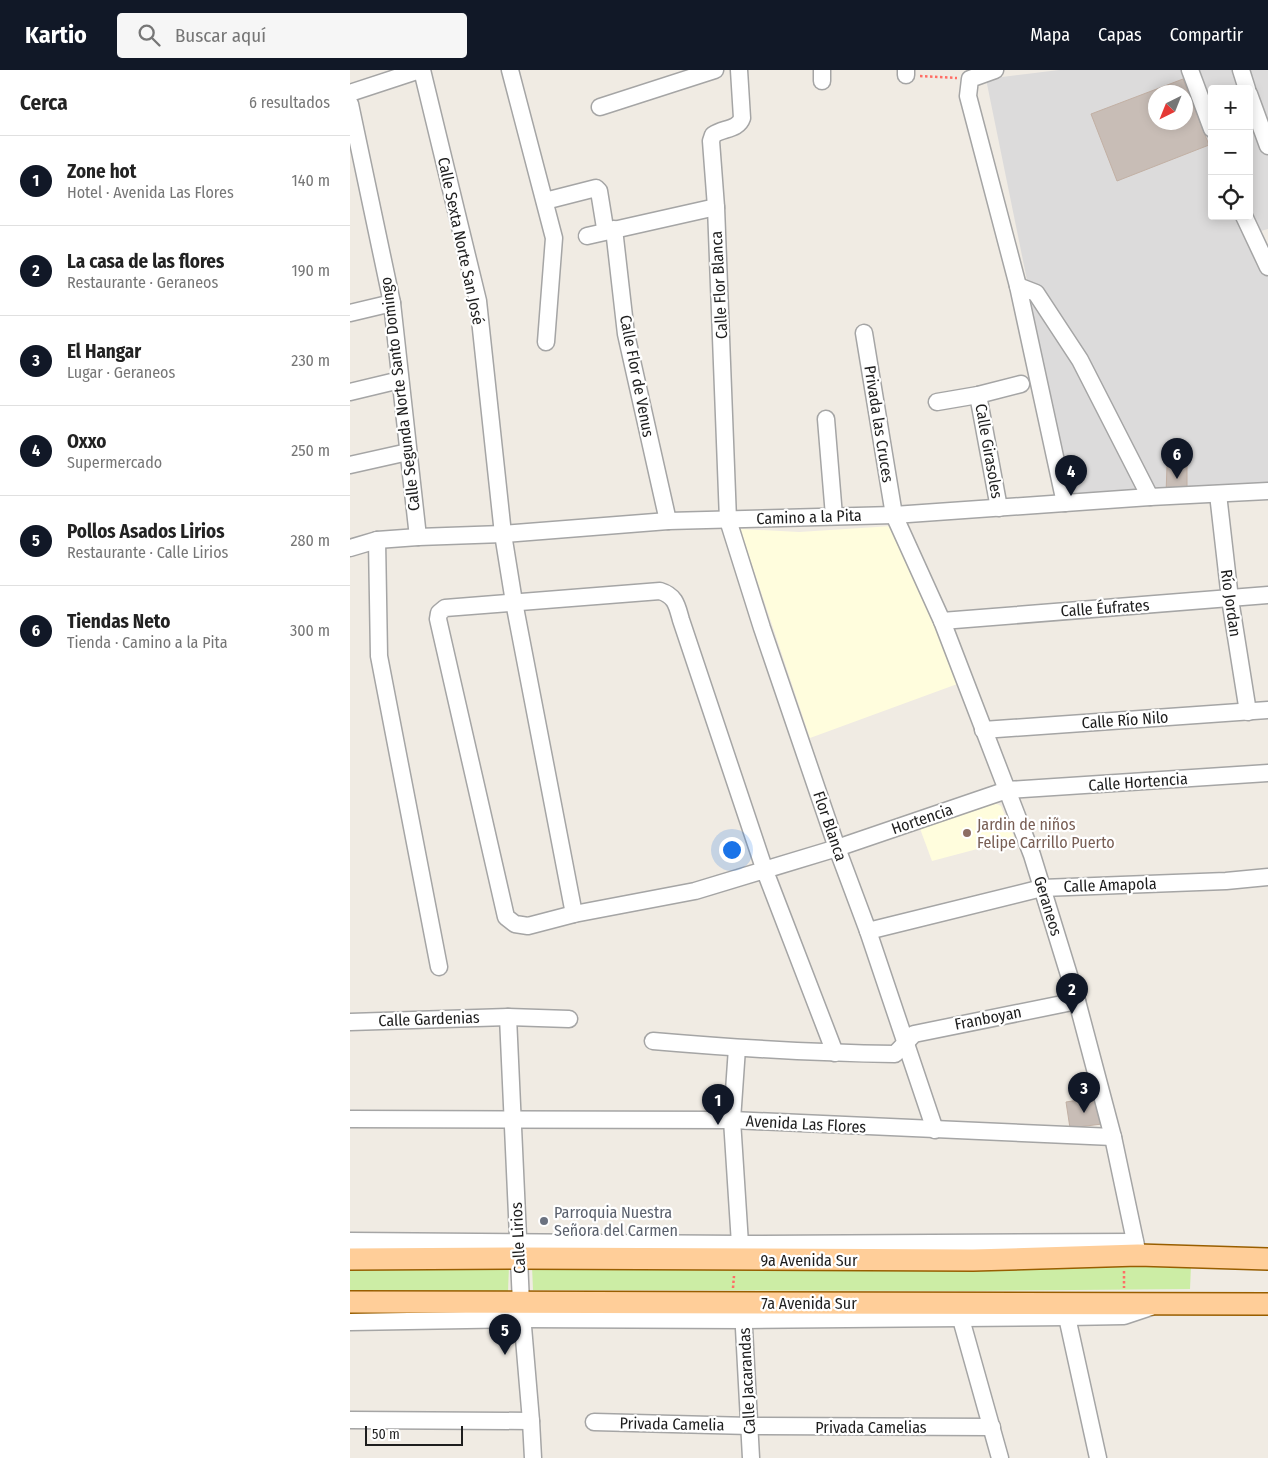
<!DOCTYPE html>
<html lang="es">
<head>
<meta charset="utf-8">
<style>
  body { margin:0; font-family:"Fira Sans Condensed",sans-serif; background:#f6f6f6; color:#222 }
  .controls { position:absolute; right:15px; top:15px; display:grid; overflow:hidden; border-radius:5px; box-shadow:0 2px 12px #0003 }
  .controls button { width:45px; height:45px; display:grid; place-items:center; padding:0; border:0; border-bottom:1px solid #e0e0e0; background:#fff; color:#222; font:25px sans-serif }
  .compass { position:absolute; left:798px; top:15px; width:45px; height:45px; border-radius:50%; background:#fff; box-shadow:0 2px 12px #0003; rotate:223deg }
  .scale { position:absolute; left:15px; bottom:12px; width:98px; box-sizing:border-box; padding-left:5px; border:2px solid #1e1e1e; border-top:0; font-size:14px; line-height:18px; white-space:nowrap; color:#1e1e1e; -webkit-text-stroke:4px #fff; paint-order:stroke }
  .you { position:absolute; left:381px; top:779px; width:18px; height:18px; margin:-12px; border:4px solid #fff; border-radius:50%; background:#1a73e8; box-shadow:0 0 0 8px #1a73e833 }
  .badge { display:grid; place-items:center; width:32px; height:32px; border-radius:50%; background:#111827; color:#fff; font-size:16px; font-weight:700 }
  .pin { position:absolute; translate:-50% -41px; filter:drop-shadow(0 1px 2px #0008) }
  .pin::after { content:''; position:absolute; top:26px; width:18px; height:15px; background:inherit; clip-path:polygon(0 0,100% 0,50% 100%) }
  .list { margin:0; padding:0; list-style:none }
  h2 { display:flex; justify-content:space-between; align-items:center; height:65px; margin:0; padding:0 20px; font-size:21px }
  h2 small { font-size:16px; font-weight:400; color:#767676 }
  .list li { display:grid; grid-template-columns:32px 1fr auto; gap:15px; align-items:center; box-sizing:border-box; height:90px; padding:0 20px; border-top:1px solid #e0e0e0 }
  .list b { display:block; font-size:19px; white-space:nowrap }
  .list p { margin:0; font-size:16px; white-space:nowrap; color:#767676 }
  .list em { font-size:16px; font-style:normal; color:#767676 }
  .icon { flex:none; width:28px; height:28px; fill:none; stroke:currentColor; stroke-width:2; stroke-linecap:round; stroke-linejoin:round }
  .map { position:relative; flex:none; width:918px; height:1388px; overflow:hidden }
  header { display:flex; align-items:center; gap:30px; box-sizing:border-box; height:70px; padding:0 25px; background:#111827; color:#fff }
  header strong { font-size:24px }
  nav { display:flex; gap:28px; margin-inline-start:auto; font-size:18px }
  .search { width:350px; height:45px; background:#f6f6f6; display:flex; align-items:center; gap:12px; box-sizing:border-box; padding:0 18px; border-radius:5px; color:#767676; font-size:19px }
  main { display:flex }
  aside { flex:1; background:#fff }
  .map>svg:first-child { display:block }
  .residential { fill:#dcdbdb; fill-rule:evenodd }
  .education { fill:#fffddd }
  .grass { fill:#cceda5 }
  .building { fill:#c8bdb6; stroke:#c2b0a4; fill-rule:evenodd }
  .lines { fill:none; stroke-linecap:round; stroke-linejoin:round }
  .minor-casing { stroke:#a5a5a5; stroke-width:19 }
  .major-casing { stroke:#985e00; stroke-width:24 }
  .path { stroke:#ff6d65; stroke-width:2.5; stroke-dasharray:2.5 2.5; stroke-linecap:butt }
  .minor { stroke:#fff; stroke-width:16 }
  .major { stroke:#ffce99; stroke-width:21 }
  .education-dot { fill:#8d6e63; stroke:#fff; stroke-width:2 }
  .worship-dot { fill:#6b7280; stroke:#fff; stroke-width:2 }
  .labels { text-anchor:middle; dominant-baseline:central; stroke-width:4.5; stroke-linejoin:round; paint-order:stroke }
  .street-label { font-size:16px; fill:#1e1e1e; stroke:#fff }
  .education-label { font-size:16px; fill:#785e54; stroke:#fff; text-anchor:start }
  .worship-label { font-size:16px; fill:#5b616d; stroke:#fff; text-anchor:start }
</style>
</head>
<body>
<header>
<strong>Kartio</strong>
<div class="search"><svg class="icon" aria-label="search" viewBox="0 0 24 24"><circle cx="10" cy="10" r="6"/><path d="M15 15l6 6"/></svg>Buscar aquí</div>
<nav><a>Mapa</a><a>Capas</a><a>Compartir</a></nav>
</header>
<main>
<aside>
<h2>Cerca<small>6 resultados</small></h2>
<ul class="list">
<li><span class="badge">1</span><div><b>Zone hot</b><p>Hotel · Avenida Las Flores</p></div><em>140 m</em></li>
<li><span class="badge">2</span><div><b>La casa de las flores</b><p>Restaurante · Geraneos</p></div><em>190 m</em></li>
<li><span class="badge">3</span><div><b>El Hangar</b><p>Lugar · Geraneos</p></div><em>230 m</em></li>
<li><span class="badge">4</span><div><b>Oxxo</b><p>Supermercado</p></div><em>250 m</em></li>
<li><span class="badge">5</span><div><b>Pollos Asados Lirios</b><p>Restaurante · Calle Lirios</p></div><em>280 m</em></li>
<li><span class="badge">6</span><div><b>Tiendas Neto</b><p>Tienda · Camino a la Pita</p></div><em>300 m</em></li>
</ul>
</aside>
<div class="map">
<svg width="918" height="1388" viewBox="0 0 918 1388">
  <rect width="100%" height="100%" fill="#f0ebe3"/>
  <g class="residential">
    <path d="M709 0H835L862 70V146H890L899 168 918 207V416L718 431 679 246V220L636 9ZM806 22H836V52H806Z"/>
    <path d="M843 0H918V159L907 162 899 142V19H862V46Z"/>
  </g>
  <g class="education">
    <path d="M542 456 610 613 460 668 390 459 449 462Z"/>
    <path d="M645 733 651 736 665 769 582 791 569 756Z"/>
  </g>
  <g class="grass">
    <path d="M0 1196H159L158 1221H0Z"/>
    <path d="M182 1196H841L840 1219 622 1221 183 1220Z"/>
  </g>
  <g class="building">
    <path d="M833 9 859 75 767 111 741 44ZM806 22H836V52H806Z"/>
    <path d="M837 387V422L816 424 817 396Z"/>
    <path d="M748 1027 752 1054 720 1058 716 1032Z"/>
  </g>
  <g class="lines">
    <g class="minor-casing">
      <g id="minor">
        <path d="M72 0 128 231 153 464 164 532 224 844"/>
        <path d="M160 0 204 168 196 272"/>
        <path d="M389 0 392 48C388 60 373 58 363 65L361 71 366 137 378 450 412 558 487 778 518 861 585 1060"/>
        <path d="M472 0V11"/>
        <path d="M556 0V5"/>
        <path d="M645 0 620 9 618 26 668 216 715 433"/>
        <path d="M840 0 862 59"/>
        <path d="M891 0 897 19"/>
        <path d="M0 23 70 0"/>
        <path d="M899 24 918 76"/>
        <path d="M0 34 42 233 68 467"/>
        <path d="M250 37 365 0"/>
        <path d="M195 131 246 118 249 121 255 158 258 160"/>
        <path d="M894 146 918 197"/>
        <path d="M264 159 276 264 318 451"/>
        <path d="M237 166 366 137"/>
        <path d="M668 216 686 223 730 290 800 427"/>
        <path d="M0 243 42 233"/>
        <path d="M514 263 544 445 592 551 682 785 727 931 763 1067 788 1185"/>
        <path d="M0 322 50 310"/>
        <path d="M628 325 649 438"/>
        <path d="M587 332 628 325 671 314"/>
        <path d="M476 349 484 446"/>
        <path d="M0 395 58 382"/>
        <path d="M868 424 880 529 898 642"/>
        <path d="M27 470 29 586 89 897"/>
        <path d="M0 478 27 470 68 467 153 464 318 451 544 445 800 427 918 421"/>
        <path d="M592 551 918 525"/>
        <path d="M633 660 918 640"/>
        <path d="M518 861 692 818 876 811 918 807"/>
        <path d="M158 947 171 1233 181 1351 183 1388"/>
        <path d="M0 952 158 947 219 949"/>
        <path d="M303 971C384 978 464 983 545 984L564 964 727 931"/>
        <path d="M387 978 382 1050 390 1174"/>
        <path d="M485 983 415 801 331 550C327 536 326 526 310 521L95 538 89 543 88 549 156 847 165 854 178 856 224 844 345 821 487 778 657 720 918 703"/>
        <path d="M0 1049 382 1050 763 1067"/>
        <path d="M0 1171 390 1174 785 1172"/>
        <path d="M393 1240 401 1388"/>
        <path d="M717 1247 748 1388"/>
        <path d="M611 1249 650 1388"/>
        <path d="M0 1252 172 1249 394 1250 717 1247 774 1246 801 1237"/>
        <path d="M0 1350 181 1351"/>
        <path d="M244 1352 400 1356 642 1357"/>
      </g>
    </g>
    <g class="major-casing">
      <g id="major">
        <path d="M0 1189 169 1188 623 1190 788 1185 918 1189"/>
        <path d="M0 1232 918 1234"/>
      </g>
    </g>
    <g class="path">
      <path d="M570 6 607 8"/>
      <path d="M774 1201V1218"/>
      <path d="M383 1218 384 1206"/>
    </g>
    <use href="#minor" class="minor"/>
    <use href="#major" class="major"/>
  </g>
  <circle class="education-dot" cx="617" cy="763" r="5"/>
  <circle class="worship-dot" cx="194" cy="1151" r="5"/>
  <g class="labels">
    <g class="street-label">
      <text transform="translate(111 171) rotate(78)">Calle Sexta Norte San José</text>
      <text transform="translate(369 215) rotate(-93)">Calle Flor Blanca</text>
      <text transform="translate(287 306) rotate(79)">Calle Flor de Venus</text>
      <text transform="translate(50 324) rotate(-97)">Calle Segunda Norte Santo Domingo</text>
      <text transform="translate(529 354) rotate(81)">Privada las Cruces</text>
      <text transform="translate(639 381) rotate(80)">Calle Girasoles</text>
      <text transform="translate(459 447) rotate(-2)">Camino a la Pita</text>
      <text transform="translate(881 533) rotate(82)">Río Jordan</text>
      <text transform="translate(755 538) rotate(-4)">Calle Éufrates</text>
      <text transform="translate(775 650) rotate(-4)">Calle Río Nilo</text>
      <text transform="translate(788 712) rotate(-4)">Calle Hortencia</text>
      <text transform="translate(572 749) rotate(-19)">Hortencia</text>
      <text transform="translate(480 756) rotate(71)">Flor Blanca</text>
      <text transform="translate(760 815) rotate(-2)">Calle Amapola</text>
      <text transform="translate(698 836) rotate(73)">Geraneos</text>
      <text transform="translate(638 948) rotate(-11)">Franboyan</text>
      <text transform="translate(79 949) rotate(-2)">Calle Gardenias</text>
      <text transform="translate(456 1054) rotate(3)">Avenida Las Flores</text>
      <text transform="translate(168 1168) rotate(-93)">Calle Lirios</text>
      <text x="459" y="1190">9a Avenida Sur</text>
      <text x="459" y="1233">7a Avenida Sur</text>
      <text transform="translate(397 1311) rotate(-93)">Calle Jacarandas</text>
      <text transform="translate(322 1354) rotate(1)">Privada Camelia</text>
      <text x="521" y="1357">Privada Camelias</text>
    </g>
    <g class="education-label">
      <text x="627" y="754">Jardin de niños<tspan x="627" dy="18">Felipe Carrillo Puerto</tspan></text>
    </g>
    <g class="worship-label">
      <text x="204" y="1142">Parroquia Nuestra<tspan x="204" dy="18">Señora del Carmen</tspan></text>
    </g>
  </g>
</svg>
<div class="controls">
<button>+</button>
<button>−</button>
<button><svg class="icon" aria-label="locate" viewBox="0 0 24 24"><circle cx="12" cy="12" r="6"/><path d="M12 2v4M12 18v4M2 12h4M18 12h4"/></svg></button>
</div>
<svg class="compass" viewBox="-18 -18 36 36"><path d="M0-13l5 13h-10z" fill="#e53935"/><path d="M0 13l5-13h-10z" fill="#767676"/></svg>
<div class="scale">50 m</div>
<div class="you"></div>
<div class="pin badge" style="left:368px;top:1055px">1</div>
<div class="pin badge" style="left:722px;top:944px">2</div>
<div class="pin badge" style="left:734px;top:1043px">3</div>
<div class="pin badge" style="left:721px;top:426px">4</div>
<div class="pin badge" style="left:155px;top:1285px">5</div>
<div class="pin badge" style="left:827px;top:409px">6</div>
</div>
</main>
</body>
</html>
